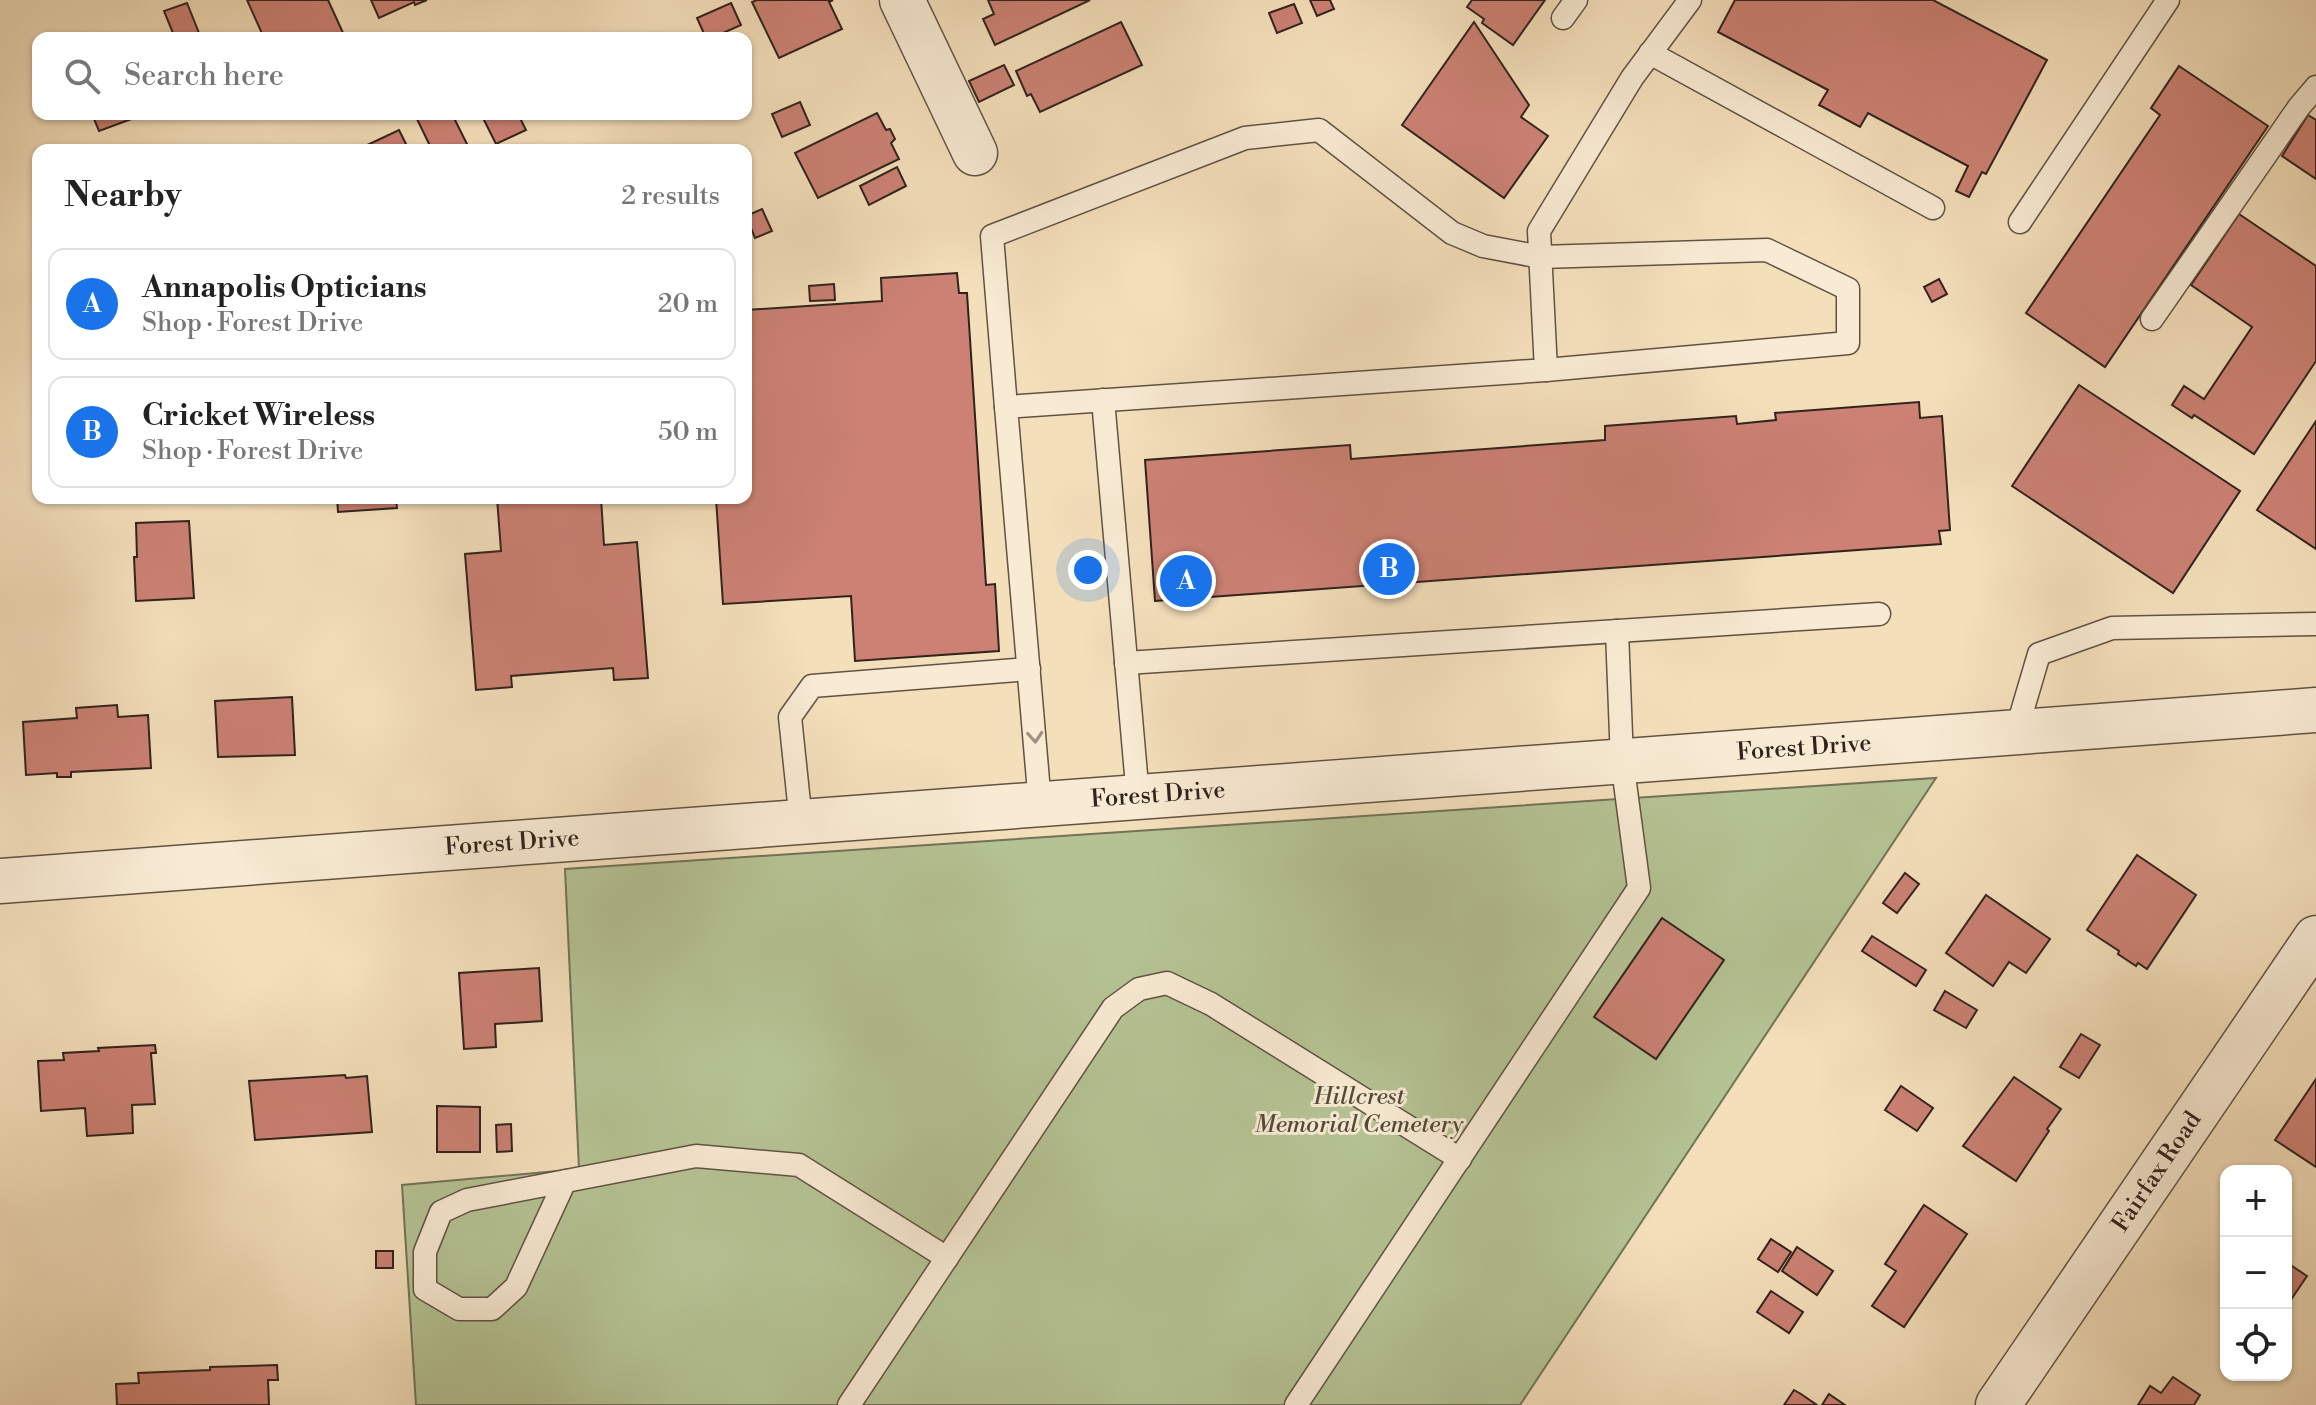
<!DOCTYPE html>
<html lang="en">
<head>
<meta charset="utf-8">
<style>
  body { margin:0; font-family:"Libre Bodoni",serif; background:#f2f2f2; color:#222 }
  .controls { position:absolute; right:24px; bottom:24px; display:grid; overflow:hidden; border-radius:16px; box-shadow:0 2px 6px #0004 }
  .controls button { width:72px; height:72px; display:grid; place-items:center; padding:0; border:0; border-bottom:2px solid #e0e0e0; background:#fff; color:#222; font:40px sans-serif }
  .you { position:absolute; left:1088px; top:570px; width:28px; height:28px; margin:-20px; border:6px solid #fff; border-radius:50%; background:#1a73e8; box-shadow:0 0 0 12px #1a73e833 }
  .badge { display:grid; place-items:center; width:52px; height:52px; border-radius:50%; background:#1a73e8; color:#fff; font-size:26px; font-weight:700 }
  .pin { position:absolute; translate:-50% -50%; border:4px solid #fff; box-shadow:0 2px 8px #0006 }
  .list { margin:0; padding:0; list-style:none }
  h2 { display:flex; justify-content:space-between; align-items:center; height:104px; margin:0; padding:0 32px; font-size:34px }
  h2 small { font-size:26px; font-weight:400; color:#767676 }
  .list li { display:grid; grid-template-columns:52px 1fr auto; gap:24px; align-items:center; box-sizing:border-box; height:112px; margin:0 16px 16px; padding:0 16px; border:2px solid #e0e0e0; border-radius:16px }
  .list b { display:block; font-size:30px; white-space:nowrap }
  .list p { margin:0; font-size:26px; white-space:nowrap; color:#767676 }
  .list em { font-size:26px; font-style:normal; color:#767676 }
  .icon { flex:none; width:44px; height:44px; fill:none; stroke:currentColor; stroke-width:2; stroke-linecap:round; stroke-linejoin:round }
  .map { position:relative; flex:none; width:2316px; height:1405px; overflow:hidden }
  .search { position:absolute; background:#fff; box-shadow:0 2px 6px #0004; left:32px; top:32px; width:720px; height:88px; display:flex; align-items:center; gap:20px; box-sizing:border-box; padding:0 28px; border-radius:16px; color:#767676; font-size:30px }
  .panel { position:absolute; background:#fff; box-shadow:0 2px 6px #0004; left:32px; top:144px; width:720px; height:360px; border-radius:16px }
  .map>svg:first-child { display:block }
  .green { fill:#b5c394; stroke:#727358; stroke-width:2 }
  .building { fill:#cc8174; stroke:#30231c; stroke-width:2 }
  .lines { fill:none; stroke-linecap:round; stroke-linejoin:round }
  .service-casing { stroke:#615244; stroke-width:25 }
  .minor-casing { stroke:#615244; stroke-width:47 }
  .tertiary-casing { stroke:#615244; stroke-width:47 }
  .service { stroke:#f8ead3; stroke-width:22 }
  .minor { stroke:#f8ead3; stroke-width:44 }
  .tertiary { stroke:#f8ead3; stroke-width:44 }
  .oneway { stroke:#9e9081 }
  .labels { text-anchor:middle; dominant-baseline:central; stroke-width:6; stroke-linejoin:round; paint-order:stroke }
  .street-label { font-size:24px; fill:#30231c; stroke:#f8ead3 }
  .park-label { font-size:24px; font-style:italic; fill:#514b3a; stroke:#f8ead3 }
</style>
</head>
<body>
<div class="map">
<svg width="2316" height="1405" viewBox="0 0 2316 1405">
  <rect width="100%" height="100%" fill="#f4dfbb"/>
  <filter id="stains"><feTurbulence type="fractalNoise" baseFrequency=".0025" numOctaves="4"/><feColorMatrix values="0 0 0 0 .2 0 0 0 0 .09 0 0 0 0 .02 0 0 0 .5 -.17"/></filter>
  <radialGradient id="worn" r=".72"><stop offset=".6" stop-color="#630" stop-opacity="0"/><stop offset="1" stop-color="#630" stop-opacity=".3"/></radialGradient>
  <path class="green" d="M1936 778 1520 1405H416L402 1185 579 1169 565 869Z"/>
  <g class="building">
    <path d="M247 0H328L344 35 336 38H264Z"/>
    <path d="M371 0H427L415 5 414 2 379 18Z"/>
    <path d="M757 0H833L829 2 842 29 779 58 752 2Z"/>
    <path d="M988 0H1090L995 45 983 19 994 14Z"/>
    <path d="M1310 0H1330L1334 9 1317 16Z"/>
    <path d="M1472 0H1545L1513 45 1482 23 1484 19 1467 7Z"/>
    <path d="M1735 0H1933L2047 60 1986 174 1982 172 1969 197 1956 191 1968 166 1868 113 1860 127 1823 107 1819 105 1828 90 1718 32Z"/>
    <path d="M187 3 201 38H175L164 11Z"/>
    <path d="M731 3 741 25 712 38H706L697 18Z"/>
    <path d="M1294 4 1302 23 1277 33 1269 13Z"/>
    <path d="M1121 22 1142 65 1040 112 1031 94 1027 96 1016 71Z"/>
    <path d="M1474 22 1529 105 1521 117 1548 136 1504 198 1402 125Z"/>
    <path d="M1004 65 1014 85 979 102 969 81Z"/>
    <path d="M2179 66 2268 126 2105 367 2026 313 2160 115 2151 108Z"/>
    <path d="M800 102 810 125 782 137 772 114Z"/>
    <path d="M877 113 886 130 890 129 895 139 891 143 899 159 818 198 795 153Z"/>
    <path d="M92 114H145L99 131Z"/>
    <path d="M422 114H452L470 150H432L416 117Z"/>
    <path d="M481 114H518L526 130 496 144Z"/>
    <path d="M2308 115 2316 120V179L2282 156Z"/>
    <path d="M399 130 409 150H367L365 146Z"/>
    <path d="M897 167 906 186 869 205 860 186Z"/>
    <path d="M762 209 772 231 755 238 746 216Z"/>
    <path d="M2239 214 2316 266V361L2254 454 2194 415 2192 418 2172 405 2184 386 2204 399 2252 327 2191 285Z"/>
    <path d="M957 273 959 293H967L986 585 995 584 999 651 855 661 851 596 723 604 716 498H746V310L882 301 881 278Z"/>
    <path d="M1939 279 1947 294 1932 302 1924 287Z"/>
    <path d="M834 284 835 300 810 301 809 286Z"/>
    <path d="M2079 385 2240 491 2173 593 2012 486Z"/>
    <path d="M1919 402 1920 418 1942 416 1950 530 1939 531 1941 544 1155 601 1145 460 1350 445 1351 459 1605 440V426L1736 416 1737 424 1776 420 1775 413Z"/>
    <path d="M2316 421V549L2257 510Z"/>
    <path d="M337 498H396L397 508 338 512Z"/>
    <path d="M497 498H601L604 545 637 542 648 678 614 680 613 668 511 676 512 687 476 690 465 554 501 551Z"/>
    <path d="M189 521 194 598 136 601 134 557H137L136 523Z"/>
    <path d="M292 697 295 755 218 757 215 701Z"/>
    <path d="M117 705 118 717 148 715 151 768 71 772V777H57V773L26 775 23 722 77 718 76 708Z"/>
    <path d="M2137 855 2196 895 2147 969 2138 963 2136 966 2118 954 2119 951 2087 930Z"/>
    <path d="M1905 873 1919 884 1897 913 1883 903Z"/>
    <path d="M1986 895 2050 939 2026 973 2009 962 1993 986 1946 953Z"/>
    <path d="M1662 918 1724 960 1656 1059 1594 1017Z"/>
    <path d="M1872 936 1926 970 1916 986 1862 951Z"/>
    <path d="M539 968 542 1021 495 1024 496 1047 464 1049 459 973Z"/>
    <path d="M1945 991 1977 1010 1966 1028 1934 1010Z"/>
    <path d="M2081 1034 2100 1045 2079 1078 2060 1067Z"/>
    <path d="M155 1045 156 1053H151L155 1104 132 1105 133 1133 87 1136 85 1108 41 1111 38 1061 64 1060 63 1053 99 1051 98 1048Z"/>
    <path d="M345 1075 346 1078 367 1076 372 1132 255 1140 249 1081Z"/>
    <path d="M2014 1077 2061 1109 2047 1129 2049 1131 2016 1181 1963 1146Z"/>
    <path d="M2316 1079V1167L2275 1140Z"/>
    <path d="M1901 1086 1933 1108 1917 1131 1885 1110Z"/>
    <path d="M437 1106 480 1107V1152H437Z"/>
    <path d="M511 1124 512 1151 497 1152 496 1125Z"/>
    <path d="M1924 1205 1967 1234 1904 1327 1872 1306 1896 1271 1885 1264Z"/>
    <path d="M1771 1239 1791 1252 1778 1272 1758 1259Z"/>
    <path d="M1797 1247 1833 1271 1817 1295 1782 1271Z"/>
    <rect x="376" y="1251" width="17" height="17"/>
    <path d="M2286 1262 2307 1276 2286 1307Z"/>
    <path d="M1771 1291 1803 1312 1789 1333 1757 1312Z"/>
    <path d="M277 1365 278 1380H268L269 1405H117L116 1384 139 1383 138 1373 210 1370V1367Z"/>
    <path d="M2173 1377 2200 1395 2194 1405H2138L2150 1386 2161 1393Z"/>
    <path d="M1794 1390 1801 1394 1817 1405H1784Z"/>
    <path d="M1829 1394 1845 1405H1822Z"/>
  </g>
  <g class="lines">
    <g class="service-casing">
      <g id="service">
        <path d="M1563 18 1576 0"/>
        <path d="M1650 53 1933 208"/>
        <path d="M2020 222 2168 0"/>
        <path d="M2152 319 2299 107 2316 87"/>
        <path d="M1103 400 1138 797"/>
        <path d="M1006 407 992 236 1245 138 1319 130 1452 233 1483 246 1541 257 1767 250 1848 289V343L1546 370"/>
        <path d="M1126 663 1879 614"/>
        <path d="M2016 732 2039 654 2112 628 2316 624"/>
        <path d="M1040 804 1006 407 1546 370 1539 231 1632 78 1690 0"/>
        <path d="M801 822 790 717 812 686 1029 669"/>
        <path d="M565 1181 516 1287 492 1309H459L425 1289V1252L441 1212 467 1200 696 1156 799 1165 947 1258"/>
        <path d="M849 1405 1113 1008 1139 989 1167 983 1211 1004 1460 1159"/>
        <path d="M1296 1405 1639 888 1622 761 1617 631"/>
      </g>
    </g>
    <g class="minor-casing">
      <g id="minor">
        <path d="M902 0 975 153"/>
        <path d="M1998 1405 2316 938"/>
      </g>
    </g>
    <g class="tertiary-casing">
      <path id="tertiary" d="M0 881 2316 710"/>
    </g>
    <use href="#service" class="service"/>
    <use href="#minor" class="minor"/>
    <use href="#tertiary" class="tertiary"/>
  </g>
  <defs><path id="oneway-chevron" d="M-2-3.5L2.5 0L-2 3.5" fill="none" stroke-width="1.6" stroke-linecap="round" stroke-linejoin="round" transform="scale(2)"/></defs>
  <use class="oneway" href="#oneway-chevron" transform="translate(1035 737) rotate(86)"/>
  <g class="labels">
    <g class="street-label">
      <text transform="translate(1804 748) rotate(-4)">Forest Drive</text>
      <text transform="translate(1158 795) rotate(-4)">Forest Drive</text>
      <text transform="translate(512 843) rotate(-4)">Forest Drive</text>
      <text transform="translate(2157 1172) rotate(-56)">Fairfax Road</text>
    </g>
    <g class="park-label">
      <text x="1359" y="1097">Hillcrest<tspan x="1359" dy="28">Memorial Cemetery</tspan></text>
    </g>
  </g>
  <rect width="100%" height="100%" filter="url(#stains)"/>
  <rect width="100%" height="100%" fill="url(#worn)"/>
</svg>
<div class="controls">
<button>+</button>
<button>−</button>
<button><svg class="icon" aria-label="locate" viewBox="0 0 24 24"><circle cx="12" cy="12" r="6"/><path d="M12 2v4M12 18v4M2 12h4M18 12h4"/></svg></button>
</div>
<div class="you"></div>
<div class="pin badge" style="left:1186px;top:581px">A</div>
<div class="pin badge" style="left:1389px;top:569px">B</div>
<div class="search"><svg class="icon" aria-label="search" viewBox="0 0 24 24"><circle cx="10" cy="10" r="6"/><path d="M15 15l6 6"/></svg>Search here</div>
<section class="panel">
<h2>Nearby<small>2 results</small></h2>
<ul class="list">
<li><span class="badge">A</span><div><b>Annapolis Opticians</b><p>Shop · Forest Drive</p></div><em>20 m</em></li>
<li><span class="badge">B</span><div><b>Cricket Wireless</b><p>Shop · Forest Drive</p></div><em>50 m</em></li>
</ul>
</section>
</div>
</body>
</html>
